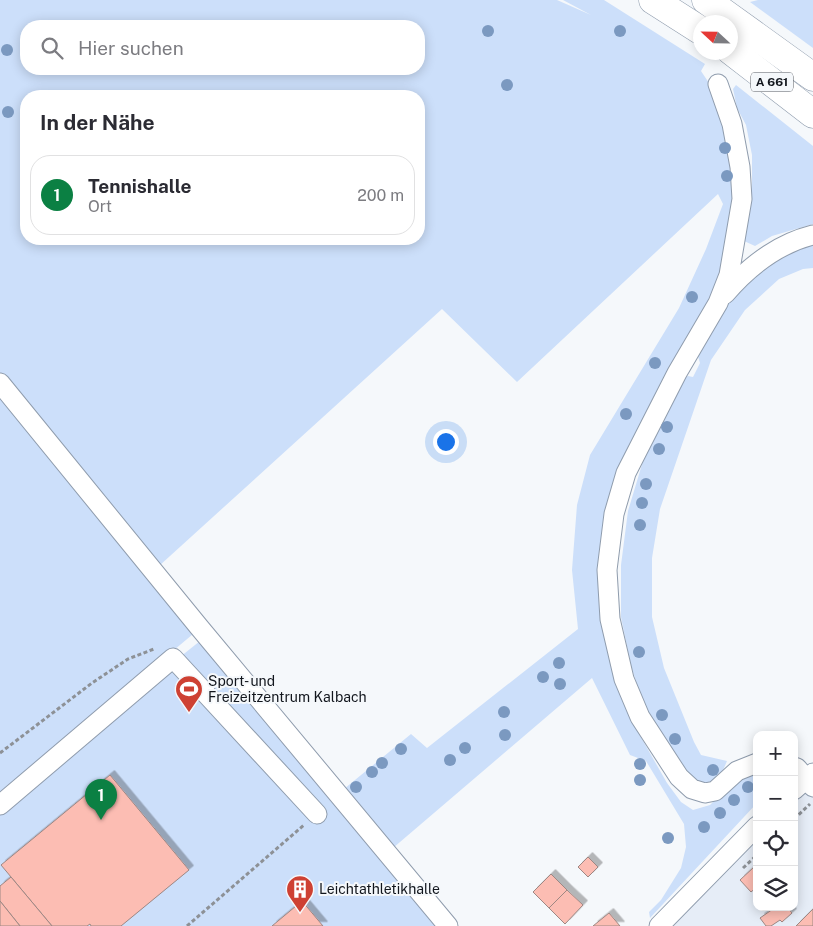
<!DOCTYPE html>
<html lang="de">
<head>
<meta charset="utf-8">
<style>
  body { margin:0; font-family:"Public Sans",sans-serif; background:#f2f2f3; color:#2b2b33 }
  .controls { position:absolute; right:15px; bottom:15px; display:grid; overflow:hidden; border-radius:10px; box-shadow:0 2px 12px #0003 }
  .controls button { width:45px; height:45px; display:grid; place-items:center; padding:0; border:0; border-bottom:1px solid #e1e1e2; background:#fff; color:#2b2b33; font:25px sans-serif }
  .compass { position:absolute; left:693px; top:15px; width:45px; height:45px; border-radius:50%; background:#fff; box-shadow:0 2px 12px #0003; rotate:292deg }
  .you { position:absolute; left:445px; top:441px; width:18px; height:18px; margin:-12px; border:4px solid #fff; border-radius:50%; background:#1a73e8; box-shadow:0 0 0 8px #1a73e833 }
  .badge { display:grid; place-items:center; width:32px; height:32px; border-radius:50%; background:#0b8043; color:#fff; font-size:16px; font-weight:700 }
  .pin { position:absolute; translate:-50% -41px; filter:drop-shadow(0 1px 2px #0008) }
  .pin::after { content:''; position:absolute; top:26px; width:18px; height:15px; background:inherit; clip-path:polygon(0 0,100% 0,50% 100%) }
  .list { margin:0; padding:0; list-style:none }
  h2 { display:flex; justify-content:space-between; align-items:center; height:65px; margin:0; padding:0 20px; font-size:21px }
  h2 small { font-size:16px; font-weight:400; color:#7c7c81 }
  .list li { display:grid; grid-template-columns:32px 1fr auto; gap:15px; align-items:center; box-sizing:border-box; height:80px; margin:0 10px 10px; padding:0 10px; border:1px solid #e1e1e2; border-radius:20px }
  .list b { display:block; font-size:19px; white-space:nowrap }
  .list p { margin:0; font-size:16px; white-space:nowrap; color:#7c7c81 }
  .list em { font-size:16px; font-style:normal; color:#7c7c81 }
  .icon { flex:none; width:28px; height:28px; fill:none; stroke:currentColor; stroke-width:2; stroke-linecap:round; stroke-linejoin:round }
  .map { position:relative; flex:none; width:813px; height:926px; overflow:hidden }
  .search { position:absolute; background:#fff; box-shadow:0 2px 12px #0003; left:20px; top:20px; width:405px; height:55px; display:flex; align-items:center; gap:12px; box-sizing:border-box; padding:0 18px; border-radius:20px; color:#7c7c81; font-size:19px }
  .panel { position:absolute; background:#fff; box-shadow:0 2px 12px #0003; left:20px; top:90px; width:405px; height:155px; border-radius:20px }
  .map>svg:first-child { display:block }
  .built { fill:#e6edf7 }
  .green { fill:#ccdffa; fill-rule:evenodd }
  .building { fill:#fcbdb3; stroke:#9e8783; filter:url(#shadow) }
  .lines { fill:none; stroke-linecap:round; stroke-linejoin:round }
  .minor-casing { stroke:#8f9cad; stroke-width:21 }
  .highway-casing { stroke:#8f9cad; stroke-width:29 }
  .path { stroke:#8d9196; stroke-width:3; stroke-dasharray:4 2.5; stroke-linecap:butt }
  .minor { stroke:#fff; stroke-width:19 }
  .highway { stroke:#fff; stroke-width:28 }
  .tree { fill:#7b99c0 }
  .labels { text-anchor:middle; dominant-baseline:central; stroke-width:4; stroke-linejoin:round; paint-order:stroke }
  .shield { fill:#f5f8fb; stroke:#565a60; stroke-width:1 }
  .shield-label { font-size:12px; font-weight:bold; fill:#12161d }
  .poi-label { font-size:14px; fill:#12161d; stroke:#f5f8fb; text-anchor:start }
</style>
</head>
<body>
<div class="map">
<svg width="813" height="926" viewBox="0 0 813 926">
  <defs>
    <filter id="shadow"><feDropShadow dx="4.5" dy="-4.5" stdDeviation="0" flood-color="#0004"/></filter>
  </defs>
  <rect width="100%" height="100%" fill="#f5f8fb"/>
  <path class="built" d="M813 773V926H670L757 832V907H794V792Z"/>
  <g class="green">
    <path d="M0 0H557L591 15 563 0H604L705 64 701 71 715 92 727 121 737 191 719 285 608 516 617 683 638 732 667 783 681 802 693 810 710 805 736 779 757 771V803L650 918 649 912 661 900 681 868 686 847 684 824 646 761 630 755 592 678 393 848 344 789 411 734 427 748 578 629 572 570 577 505 590 455 679 308 706 249 723 204 718 194 517 382 442 309 159 566 205 624 0 796ZM26 26H419V69H26ZM26 96H419V239H26Z"/>
    <path d="M758 0H813V48L750 2Z"/>
    <path d="M736 85 813 146V224L772 236 755 246 744 241 752 196V155L746 125 737 108 733 89Z"/>
    <path d="M813 239V268L803 269 779 279 745 310 711 360 660 509 652 558V617L664 668 694 742 701 755 727 761 721 775 712 785 692 784 647 715 631 666 621 617V565L628 511 643 461 679 381 688 376 693 377 700 363 696 350 733 295 758 271Z"/>
    <path d="M205 637 439 926H0V801Z"/>
  </g>
  <g class="building">
    <path d="M110 775 189 870 121 926H91L90 924 87 926H52L1 865Z"/>
    <path d="M588 857 598 867 588 877 578 867Z"/>
    <path d="M754 867 757 870V887L751 892 740 880Z"/>
    <path d="M551 874 567 890 549 908 533 892Z"/>
    <path d="M11 877 52 926H20L0 901V886Z"/>
    <path d="M567 890 583 905 565 924 549 908Z"/>
    <path d="M0 901 20 926H0Z"/>
    <path d="M302 901 323 926H272Z"/>
    <path d="M771 907H787L792 913 782 922 780 920 771 926H766L760 918 773 909Z"/>
    <path d="M813 909V926H796Z"/>
    <path d="M609 913 620 926H593Z"/>
  </g>
  <g class="lines">
    <g class="minor-casing">
      <g id="minor">
        <path d="M718 84 732 124 740 167 742 199 729 275 718 303 677 373 626 473 614 514 607 570 610 619 624 679 640 717 679 777 692 789 705 793 715 791 737 771 757 763"/>
        <path d="M725 294C749 266 777 244 813 235"/>
        <path d="M0 383 199 627 448 926"/>
        <path d="M794 767 797 768 813 787"/>
        <path d="M794 790 813 773"/>
        <path d="M0 805 173 658 317 814"/>
        <path d="M659 926 757 826"/>
      </g>
    </g>
    <g class="highway-casing">
      <g id="highway">
        <path d="M653 0 700 30"/>
        <path d="M706 0 813 77"/>
        <path d="M730 50 813 114"/>
      </g>
    </g>
    <g class="path">
      <path d="M0 753 92 683 128 659 154 649"/>
      <path d="M794 819 810 804"/>
      <path d="M743 868 757 855"/>
      <path d="M187 926 304 825"/>
    </g>
    <use href="#minor" class="minor"/>
    <use href="#highway" class="highway"/>
  </g>
  <g class="tree">
    <circle cx="488" cy="31" r="6"/>
    <circle cx="620" cy="31" r="6"/>
    <circle cx="7" cy="50" r="6"/>
    <circle cx="507" cy="85" r="6"/>
    <circle cx="8" cy="112" r="6"/>
    <circle cx="725" cy="148" r="6"/>
    <circle cx="727" cy="176" r="6"/>
    <circle cx="692" cy="297" r="6"/>
    <circle cx="655" cy="363" r="6"/>
    <circle cx="626" cy="414" r="6"/>
    <circle cx="667" cy="427" r="6"/>
    <circle cx="659" cy="449" r="6"/>
    <circle cx="646" cy="484" r="6"/>
    <circle cx="642" cy="503" r="6"/>
    <circle cx="640" cy="525" r="6"/>
    <circle cx="639" cy="652" r="6"/>
    <circle cx="559" cy="663" r="6"/>
    <circle cx="543" cy="677" r="6"/>
    <circle cx="560" cy="684" r="6"/>
    <circle cx="504" cy="712" r="6"/>
    <circle cx="662" cy="715" r="6"/>
    <circle cx="505" cy="735" r="6"/>
    <circle cx="675" cy="739" r="6"/>
    <circle cx="465" cy="748" r="6"/>
    <circle cx="401" cy="749" r="6"/>
    <circle cx="450" cy="760" r="6"/>
    <circle cx="382" cy="763" r="6"/>
    <circle cx="640" cy="764" r="6"/>
    <circle cx="713" cy="770" r="6"/>
    <circle cx="372" cy="772" r="6"/>
    <circle cx="640" cy="780" r="6"/>
    <circle cx="356" cy="787" r="6"/>
    <circle cx="748" cy="787" r="6"/>
    <circle cx="734" cy="800" r="6"/>
    <circle cx="720" cy="813" r="6"/>
    <circle cx="704" cy="827" r="6"/>
    <circle cx="668" cy="838" r="6"/>
  </g>
  <defs>
    <g id="stadium-pin" transform="scale(1.4375)"><path d="M0 17L-7.5 6A9.5 9.5 0 1 1 7.5 6Z" fill="#ce4133" stroke="#f5f8fb"/><path d="M0-5a6.5 5 0 1 0 0 10a6.5 5 0 1 0 0-10ZM-3.5-1.8h7v3.6h-7Z" fill="#fff"/></g>
    <g id="building-pin" transform="scale(1.4375)"><path d="M0 17L-7.5 6A9.5 9.5 0 1 1 7.5 6Z" fill="#ce4133" stroke="#f5f8fb"/><path d="M-4-6H4V6H1V3H-1V6H-4ZM-2.5-4.3h1.7v1.8h-1.7ZM.8-4.3h1.7v1.8H.8ZM-2.5-1h1.7V.8h-1.7ZM.8-1h1.7V.8H.8Z" fill="#fff"/></g>
  </defs>
  <g fill-rule="evenodd">
    <use href="#stadium-pin" x="189" y="689"/>
    <use href="#building-pin" x="300" y="889"/>
  </g>
  <g class="labels">
    <rect class="shield" x="751" y="72.5" width="42" height="19" rx="4"/>
    <g class="shield-label">
      <text x="772" y="82">A 661</text>
    </g>
    <g class="poi-label">
      <text x="208" y="681">Sport- und<tspan x="208" dy="16">Freizeitzentrum Kalbach</tspan></text>
      <text x="319" y="889">Leichtathletikhalle</text>
    </g>
  </g>
</svg>
<div class="controls">
<button>+</button>
<button>−</button>
<button><svg class="icon" aria-label="locate" viewBox="0 0 24 24"><circle cx="12" cy="12" r="6"/><path d="M12 2v4M12 18v4M2 12h4M18 12h4"/></svg></button>
<button><svg class="icon" aria-label="layers" viewBox="0 0 24 24"><path d="M12 4l9 5-9 5-9-5zM3 14l9 5 9-5"/></svg></button>
</div>
<svg class="compass" viewBox="-18 -18 36 36"><path d="M0-13l5 13h-10z" fill="#e53935"/><path d="M0 13l5-13h-10z" fill="#7c7c81"/></svg>
<div class="you"></div>
<div class="pin badge" style="left:101px;top:820px">1</div>
<div class="search"><svg class="icon" aria-label="search" viewBox="0 0 24 24"><circle cx="10" cy="10" r="6"/><path d="M15 15l6 6"/></svg>Hier suchen</div>
<section class="panel">
<h2>In der Nähe<small></small></h2>
<ul class="list">
<li><span class="badge">1</span><div><b>Tennishalle</b><p>Ort</p></div><em>200 m</em></li>
</ul>
</section>
</div>
</body>
</html>
